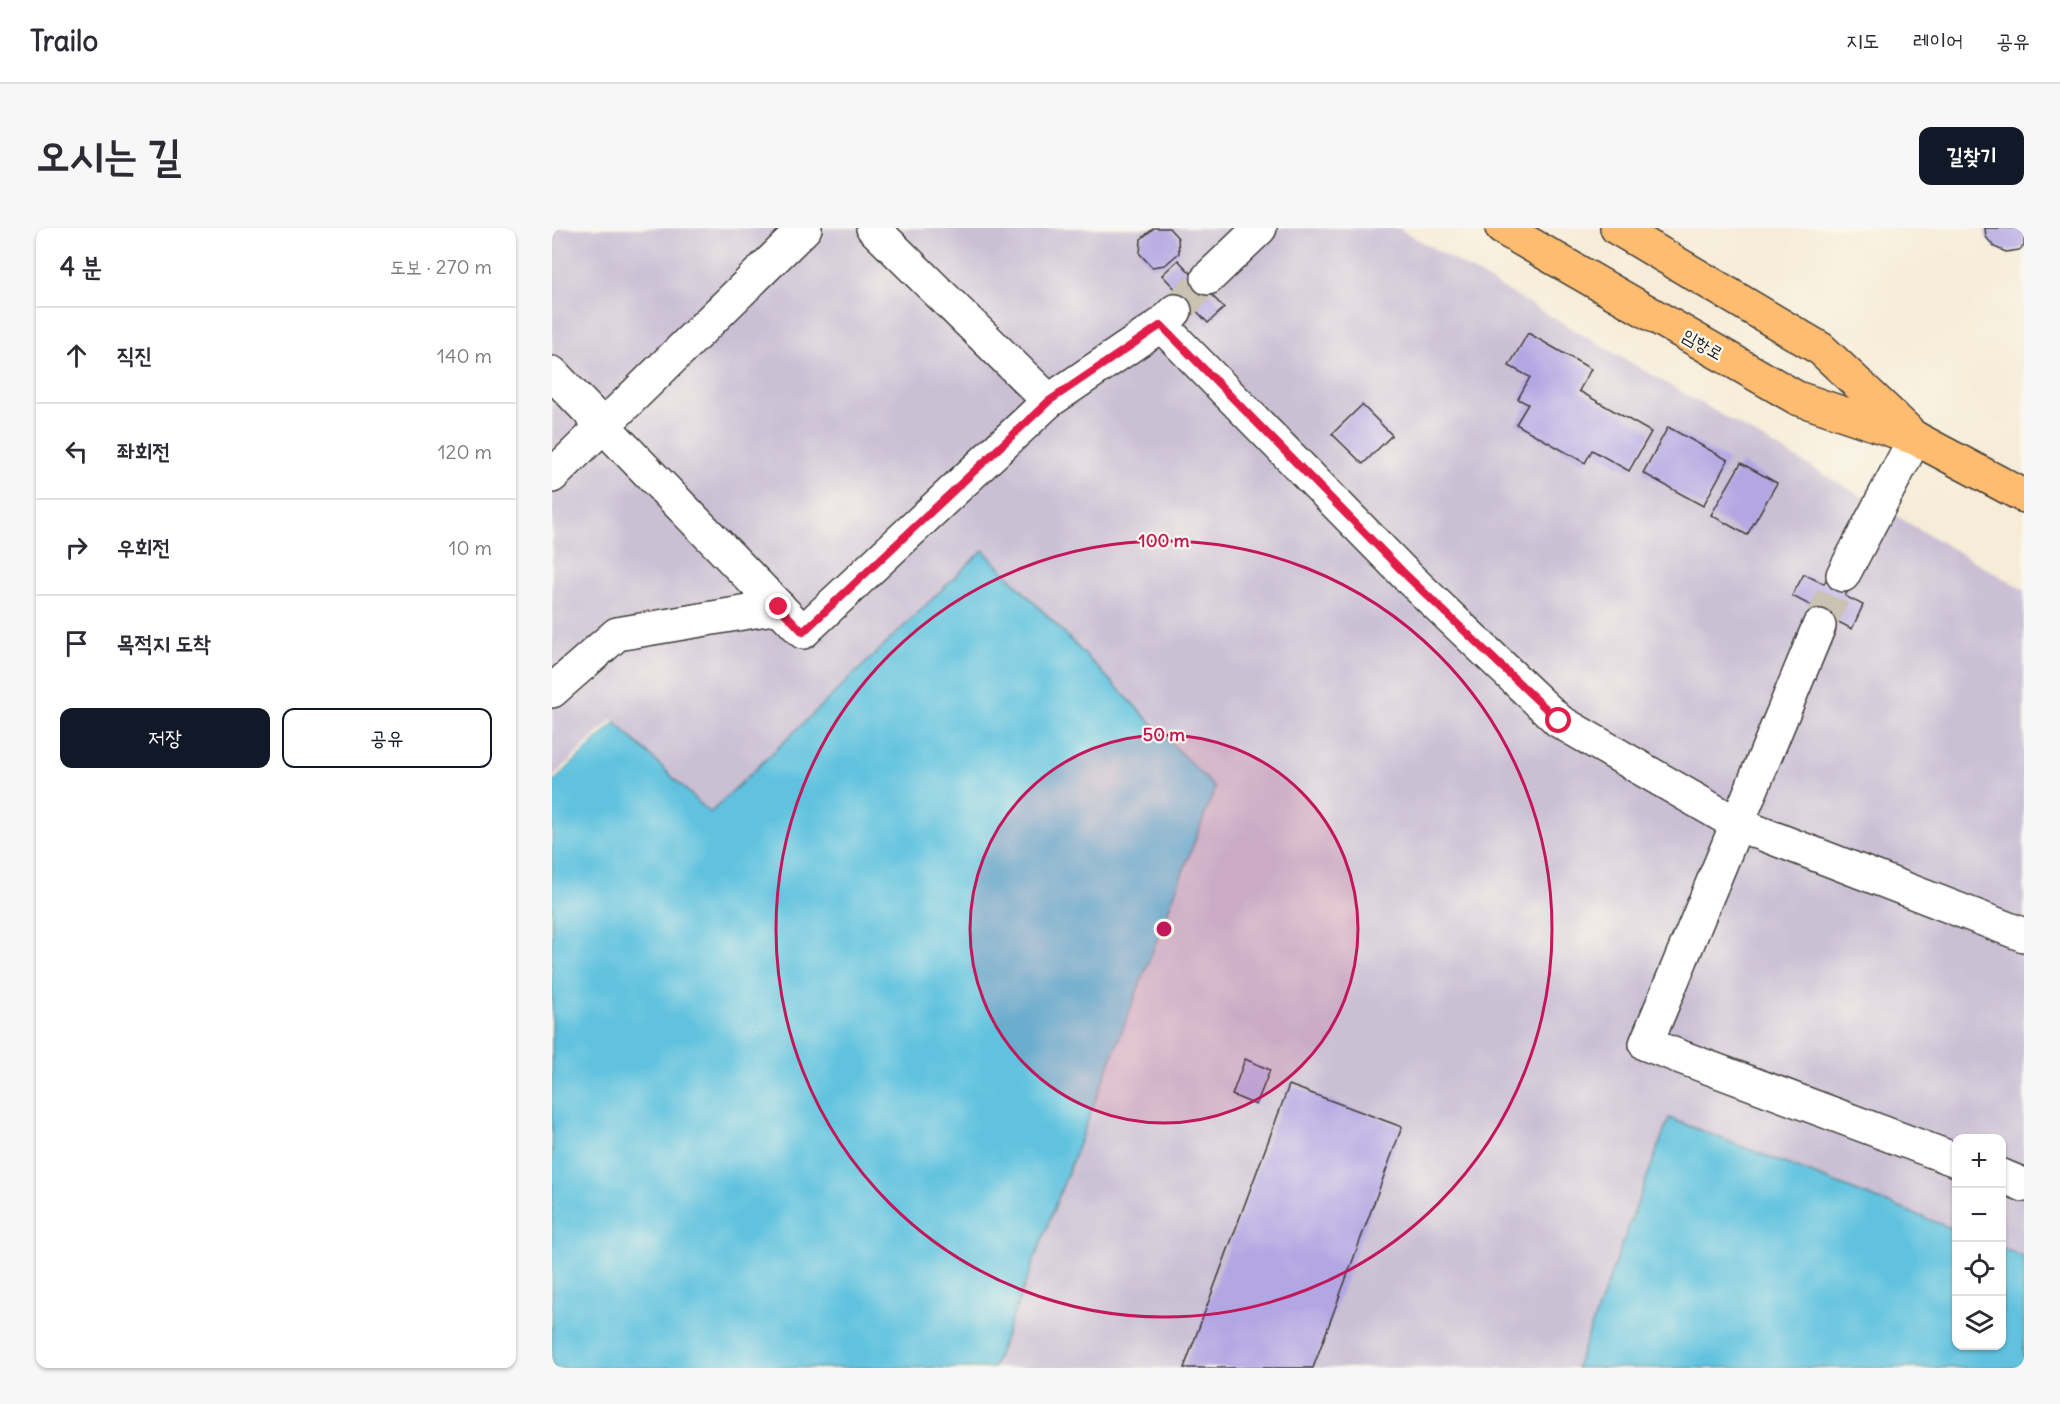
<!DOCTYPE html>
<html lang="ko">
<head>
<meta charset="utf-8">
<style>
  body { margin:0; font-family:Delius,"Poor Story",sans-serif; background:#f7f7f7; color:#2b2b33 }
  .controls { position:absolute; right:18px; bottom:18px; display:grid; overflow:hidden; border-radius:12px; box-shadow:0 2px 4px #0004 }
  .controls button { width:54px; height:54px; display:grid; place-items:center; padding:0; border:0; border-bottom:2px solid #e1e1e2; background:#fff; color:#2b2b33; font:30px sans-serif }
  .stop { position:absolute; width:18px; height:18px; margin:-14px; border:4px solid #e11d48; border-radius:50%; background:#fff }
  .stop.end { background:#e11d48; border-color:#fff; box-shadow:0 2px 6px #0008 }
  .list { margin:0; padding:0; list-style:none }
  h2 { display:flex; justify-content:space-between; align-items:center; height:78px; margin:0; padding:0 24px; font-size:26px }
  h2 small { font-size:20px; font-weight:400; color:#7c7c81 }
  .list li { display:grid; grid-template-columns:39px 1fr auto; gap:18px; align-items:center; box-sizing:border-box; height:96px; padding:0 24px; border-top:2px solid #e1e1e2 }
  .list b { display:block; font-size:22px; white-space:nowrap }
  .list em { font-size:20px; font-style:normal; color:#7c7c81 }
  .actions { display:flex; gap:12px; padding:18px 24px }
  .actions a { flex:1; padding:14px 0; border:2px solid #111827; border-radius:12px; text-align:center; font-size:21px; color:#111827 }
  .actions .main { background:#111827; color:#fff }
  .icon { flex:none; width:33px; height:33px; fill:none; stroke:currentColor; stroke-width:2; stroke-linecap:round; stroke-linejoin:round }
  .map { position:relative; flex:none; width:1472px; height:1140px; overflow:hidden; border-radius:12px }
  header { display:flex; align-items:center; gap:36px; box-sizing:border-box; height:84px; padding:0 30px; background:#fff; border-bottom:2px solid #e1e1e2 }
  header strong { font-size:28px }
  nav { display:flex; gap:33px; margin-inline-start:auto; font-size:21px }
  .intro { display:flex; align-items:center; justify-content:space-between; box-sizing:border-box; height:144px; padding:0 36px }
  h1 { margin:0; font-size:42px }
  .button { padding:15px 27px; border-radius:12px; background:#111827; color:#fff; font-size:21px; font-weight:700 }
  main { display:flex; gap:36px; padding:0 36px }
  aside { flex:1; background:#fff; border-radius:12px; box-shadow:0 2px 4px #0004 }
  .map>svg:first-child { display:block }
  .industrial { fill:#cbbfd4 }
  .water { fill:#61c2df; stroke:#3e6f7e; stroke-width:1.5 }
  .pier { fill:#f6ecd7 }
  .building { fill:#b3a7e3 }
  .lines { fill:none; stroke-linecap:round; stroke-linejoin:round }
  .minor-tunnel { stroke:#cac2b2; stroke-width:33; stroke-dasharray:33 16; stroke-linecap:butt }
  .minor-casing { stroke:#3d3b38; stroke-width:36 }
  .major-casing { stroke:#3d3b38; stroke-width:36 }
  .minor { stroke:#fff; stroke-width:33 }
  .major { stroke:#fdbc70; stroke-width:33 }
  .route { stroke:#e11d48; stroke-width:8 }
  .ring { fill:none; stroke:#c2185b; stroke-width:3 }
  .labels { text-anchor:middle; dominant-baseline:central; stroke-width:4.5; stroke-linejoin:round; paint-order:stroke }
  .street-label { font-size:18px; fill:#1c1c1c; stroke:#fbf7ec }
  .centre { fill:#c2185b; stroke:#fbf7ec; stroke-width:3 }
  .ring-label { font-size:18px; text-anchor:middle; font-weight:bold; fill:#c2185b; stroke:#fbf7ec; stroke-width:4.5; stroke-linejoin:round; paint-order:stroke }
</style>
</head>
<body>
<header>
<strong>Trailo</strong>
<nav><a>지도</a><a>레이어</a><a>공유</a></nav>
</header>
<div class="intro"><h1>오시는 길</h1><a class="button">길찾기</a></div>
<main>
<aside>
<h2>4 분<small>도보 · 270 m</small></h2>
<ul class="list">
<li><svg class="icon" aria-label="ahead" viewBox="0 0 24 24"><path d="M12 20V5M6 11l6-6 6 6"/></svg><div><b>직진</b></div><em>140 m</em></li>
<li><svg class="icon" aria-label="left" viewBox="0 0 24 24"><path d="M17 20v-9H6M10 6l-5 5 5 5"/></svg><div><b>좌회전</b></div><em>120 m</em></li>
<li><svg class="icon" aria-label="right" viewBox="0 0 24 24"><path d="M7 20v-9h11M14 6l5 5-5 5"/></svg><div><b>우회전</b></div><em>10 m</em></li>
<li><svg class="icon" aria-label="arrive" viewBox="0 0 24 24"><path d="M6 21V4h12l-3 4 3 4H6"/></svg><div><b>목적지 도착</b></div></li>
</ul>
<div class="actions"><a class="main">저장</a><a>공유</a></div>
</aside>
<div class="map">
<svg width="1472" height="1140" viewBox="0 0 1472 1140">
  <rect width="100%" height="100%" fill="#fbf7ec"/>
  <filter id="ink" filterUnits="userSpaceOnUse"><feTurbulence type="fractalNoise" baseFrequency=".0167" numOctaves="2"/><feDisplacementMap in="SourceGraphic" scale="12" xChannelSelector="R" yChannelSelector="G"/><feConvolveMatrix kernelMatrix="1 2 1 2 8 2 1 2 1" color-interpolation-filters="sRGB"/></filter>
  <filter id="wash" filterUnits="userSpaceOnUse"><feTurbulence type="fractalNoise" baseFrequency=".008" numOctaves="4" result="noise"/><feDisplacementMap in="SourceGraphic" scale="24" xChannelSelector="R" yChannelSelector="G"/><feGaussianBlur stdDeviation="1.35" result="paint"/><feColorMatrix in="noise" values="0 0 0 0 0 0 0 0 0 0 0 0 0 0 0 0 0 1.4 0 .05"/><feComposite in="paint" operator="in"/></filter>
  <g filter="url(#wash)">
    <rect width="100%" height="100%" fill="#f6ecd7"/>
    <path class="industrial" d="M0 0H846L1472 362V1029L1450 1020V910H1404V1002L1117 890 1024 1140H441L663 560 431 322 157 586 63 494 0 554Z"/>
    <g class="water">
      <path d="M431 322 663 560 441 1140H0V554L63 494 158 585Z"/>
      <path d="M1117 890 1404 1002V1118H1450V1020L1472 1029V1140H1024Z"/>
    </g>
    <path class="pier" d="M61 491 63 494 0 554V550Z"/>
    <g id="blocks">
      <g class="building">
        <path d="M602 0H617L626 10 627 25 613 37 600 39 588 26 589 11Z"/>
        <path d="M1433 0H1472V18L1467 22 1454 24 1442 19 1434 9Z"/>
        <path d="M626 32 672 80 656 95 639 77 630 85 619 74 628 66 610 47Z"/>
        <path d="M976 105 1039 141 1027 163 1099 204 1077 243 1040 222 1033 235 964 196 976 176 966 171 978 149 957 138Z"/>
        <path d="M810 177 840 207 811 236 780 206Z"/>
        <path d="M1116 199 1176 232 1151 278 1091 245Z"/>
        <path d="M1189 235 1225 255 1195 307 1159 287Z"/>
        <path d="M1252 346 1272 356 1276 348 1298 359 1293 368 1311 377 1300 401 1279 390 1277 395 1257 385 1260 378 1240 368Z"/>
        <path d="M693 831 718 842 704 877 680 867Z"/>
        <path d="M737 857 850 899 761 1140H632Z"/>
      </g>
    </g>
  </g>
  <g filter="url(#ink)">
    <use href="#blocks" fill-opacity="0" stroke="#3d3b38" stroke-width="1.5"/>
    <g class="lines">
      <g class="minor-tunnel">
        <path d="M623 83 656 50"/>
        <path d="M1267 398 1291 347"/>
      </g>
      <g class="minor-casing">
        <g id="minor">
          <path d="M321 0 497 173"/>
          <path d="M656 50 708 0"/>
          <path d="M609 97 856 349 1007 493 1185 596 1472 707"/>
          <path d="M0 145 251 404 497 173 609 97 623 83"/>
          <path d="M0 248 253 0"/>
          <path d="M1291 347 1363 210"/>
          <path d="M1267 398 1094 816 1404 932"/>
          <path d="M0 463 65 406 227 379"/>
          <path d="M1450 948 1472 957"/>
        </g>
      </g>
      <g class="major-casing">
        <g id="major">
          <path d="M950 0 1245 170 1363 210 1472 268"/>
          <path d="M1065 0 1269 121 1355 202"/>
        </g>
      </g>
      <use href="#minor" class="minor"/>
      <use href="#major" class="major"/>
    </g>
  </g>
  <g class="lines" filter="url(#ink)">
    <path class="route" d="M227 379 251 404 497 173 609 97 856 349 1007 493"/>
  </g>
  <circle cx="612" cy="701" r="194" fill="#c2185b" fill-opacity=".12"/>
  <g class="ring">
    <circle cx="612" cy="701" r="194"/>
    <circle cx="612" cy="701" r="388"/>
  </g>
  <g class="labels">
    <g class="street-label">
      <text transform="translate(1151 116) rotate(30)">임항로</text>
    </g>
  </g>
  <circle cx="612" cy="701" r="9" class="centre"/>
  <g class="ring-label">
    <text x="612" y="319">100 m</text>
    <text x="612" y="513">50 m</text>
  </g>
</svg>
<div class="controls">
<button>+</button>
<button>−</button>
<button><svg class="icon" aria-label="locate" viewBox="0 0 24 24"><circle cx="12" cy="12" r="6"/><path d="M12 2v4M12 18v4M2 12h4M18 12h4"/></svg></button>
<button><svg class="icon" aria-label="layers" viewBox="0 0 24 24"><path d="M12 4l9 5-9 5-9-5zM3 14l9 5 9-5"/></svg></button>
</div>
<div class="stop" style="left:1007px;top:493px"></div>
<div class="stop end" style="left:227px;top:379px"></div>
</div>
</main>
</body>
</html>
